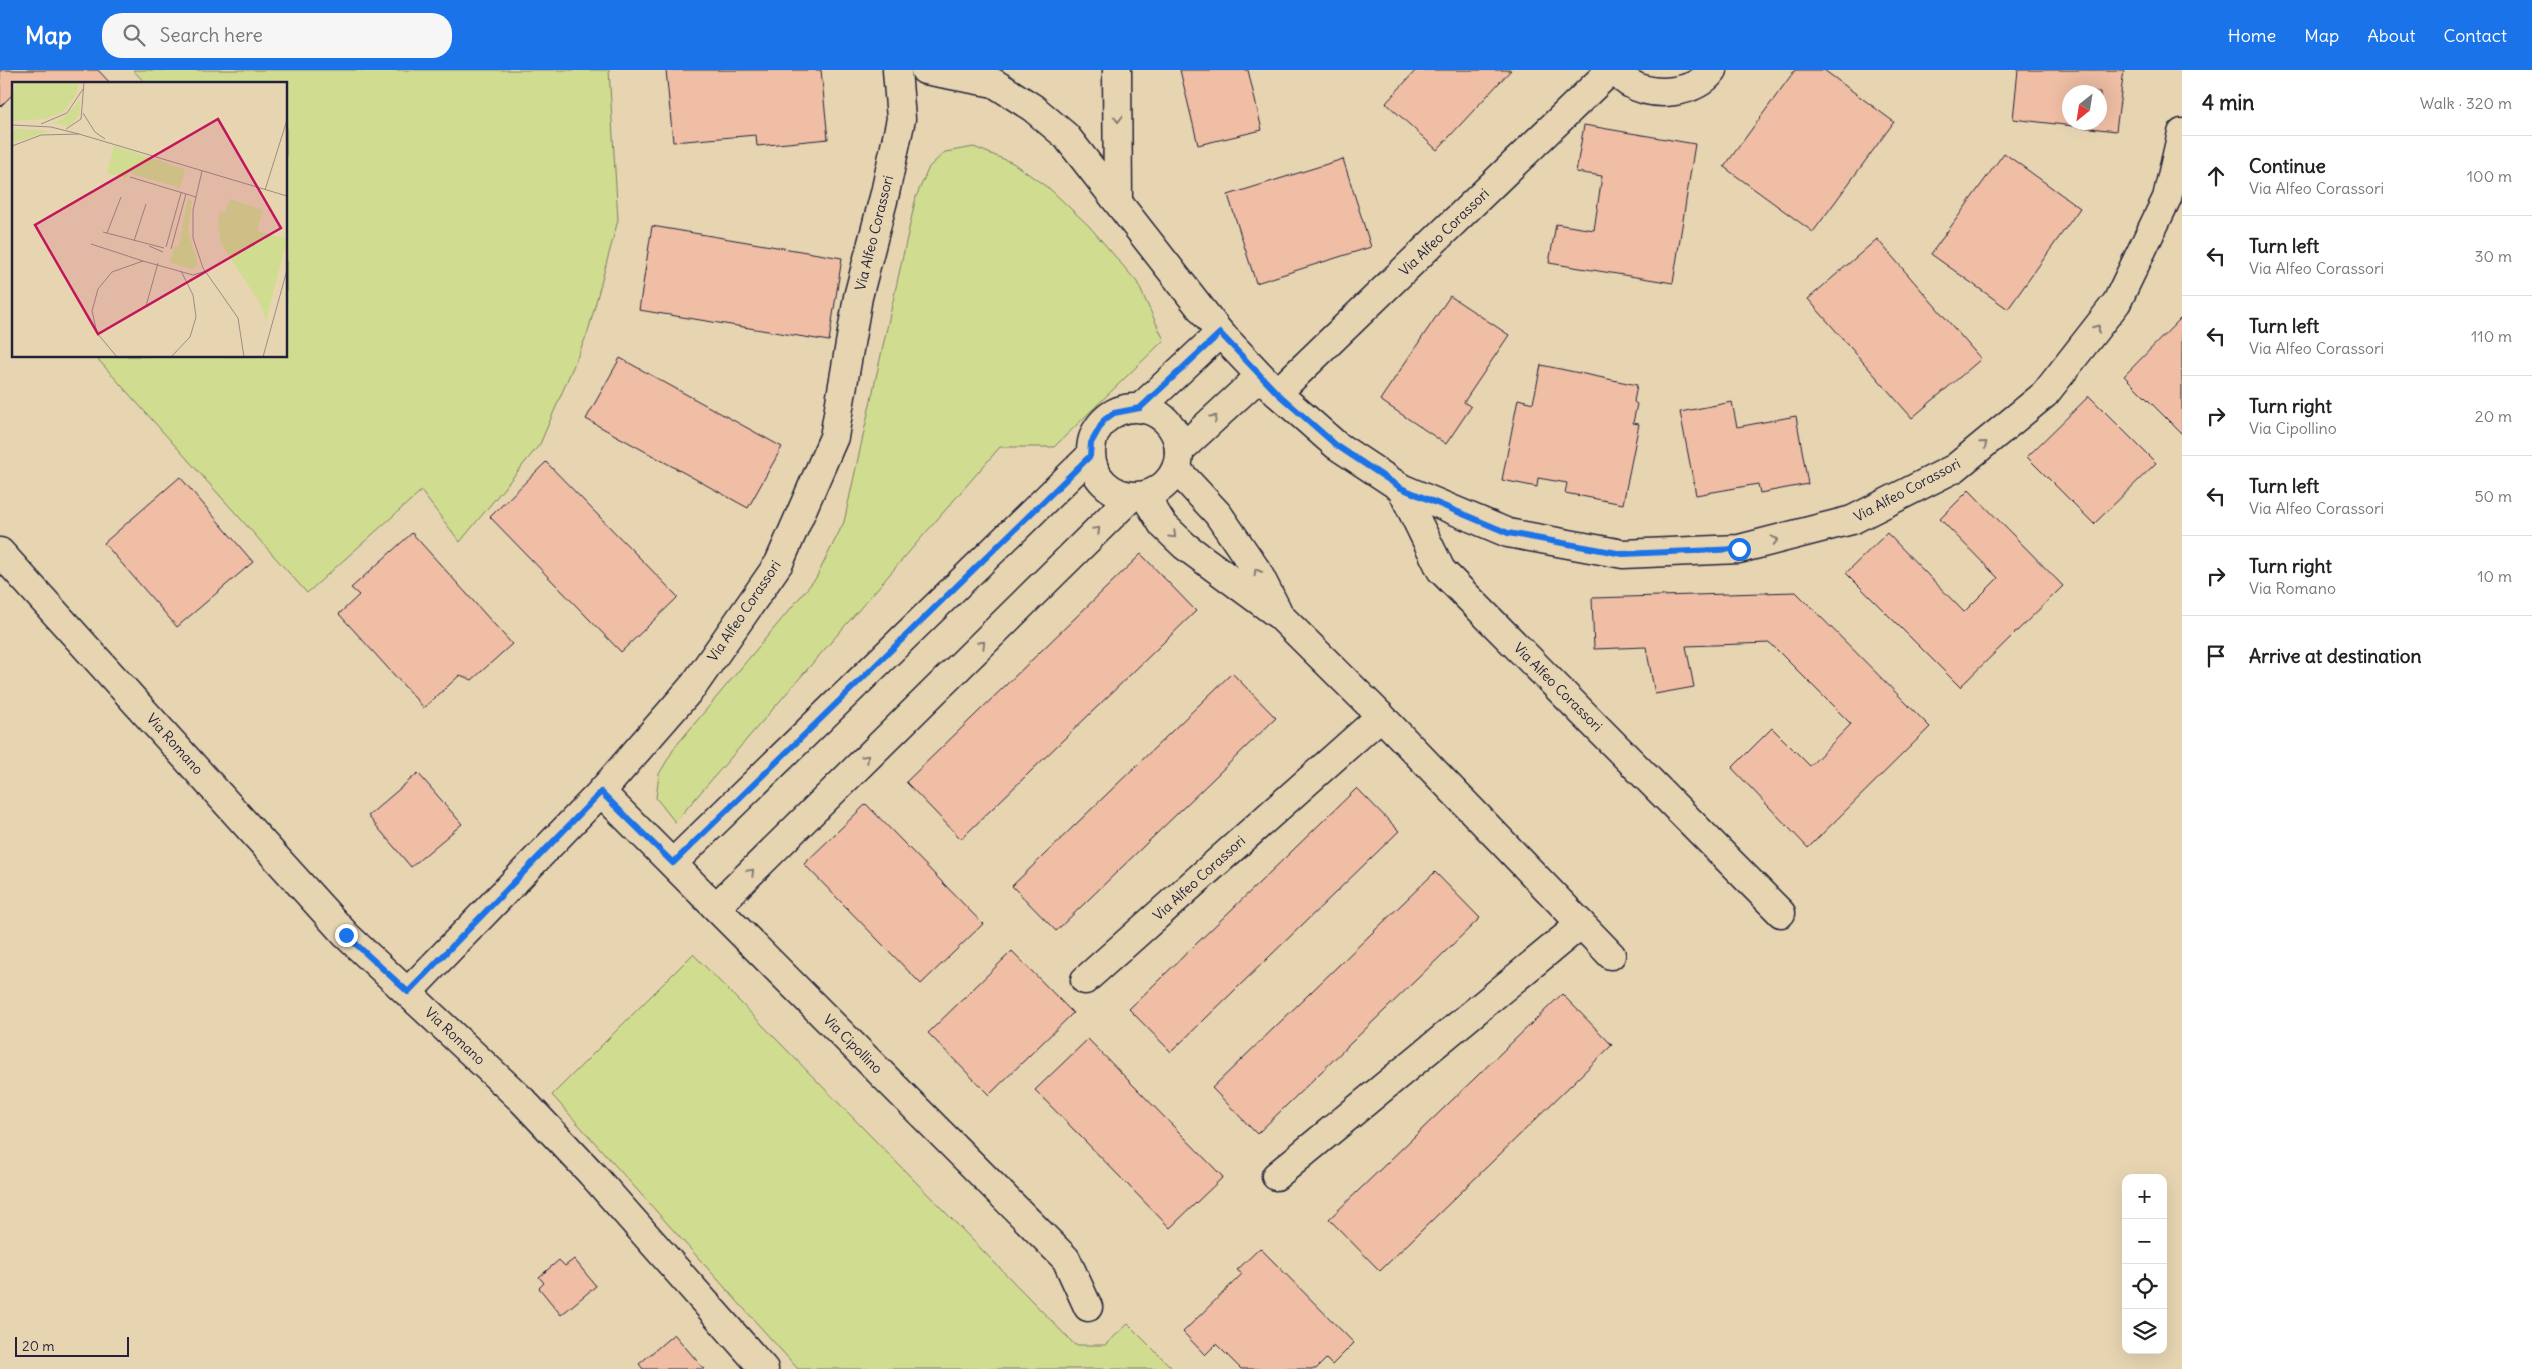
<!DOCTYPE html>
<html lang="en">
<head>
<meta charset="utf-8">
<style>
  body { margin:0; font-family:Delius,sans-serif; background:#f6f6f6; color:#222 }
  .controls { position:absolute; right:15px; bottom:15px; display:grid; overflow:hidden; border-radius:10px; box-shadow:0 5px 20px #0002 }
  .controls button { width:45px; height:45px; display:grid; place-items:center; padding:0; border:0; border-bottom:1px solid #e0e0e0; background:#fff; color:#222; font:25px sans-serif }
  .compass { position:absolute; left:2062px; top:15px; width:45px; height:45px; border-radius:50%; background:#fff; box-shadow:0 5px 20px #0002; rotate:210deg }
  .scale { position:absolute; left:15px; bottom:12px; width:114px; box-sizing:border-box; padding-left:5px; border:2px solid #22223b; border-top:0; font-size:14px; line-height:18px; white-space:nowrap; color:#22223b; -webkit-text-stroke:4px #e7d5b2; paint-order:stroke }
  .stop { position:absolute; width:15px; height:15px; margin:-11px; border:4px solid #1a73e8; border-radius:50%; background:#fff }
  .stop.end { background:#1a73e8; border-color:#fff; box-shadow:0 1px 5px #0008 }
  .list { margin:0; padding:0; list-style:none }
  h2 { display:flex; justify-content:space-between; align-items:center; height:65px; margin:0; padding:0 20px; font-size:21px }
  h2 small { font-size:16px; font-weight:400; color:#767676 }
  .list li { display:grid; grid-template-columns:32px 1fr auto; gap:15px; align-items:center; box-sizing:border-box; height:80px; padding:0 20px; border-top:1px solid #e0e0e0 }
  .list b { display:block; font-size:19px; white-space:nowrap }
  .list p { margin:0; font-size:16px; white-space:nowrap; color:#767676 }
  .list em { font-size:16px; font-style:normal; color:#767676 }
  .icon { flex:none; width:28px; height:28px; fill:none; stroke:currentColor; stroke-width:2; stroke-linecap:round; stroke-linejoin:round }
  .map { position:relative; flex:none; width:2182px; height:1299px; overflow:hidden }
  header { display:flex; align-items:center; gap:30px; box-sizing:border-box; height:70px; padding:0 25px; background:#1a73e8; color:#fff }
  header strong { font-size:24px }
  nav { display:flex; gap:28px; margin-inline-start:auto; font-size:18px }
  .search { width:350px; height:45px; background:#f6f6f6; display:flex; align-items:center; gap:12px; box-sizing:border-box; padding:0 18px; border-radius:20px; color:#767676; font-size:19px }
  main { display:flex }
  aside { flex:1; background:#fff }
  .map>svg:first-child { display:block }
  .green { fill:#d0dc8f; stroke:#797f65 }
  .building { fill:#efbea4; stroke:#22223b; fill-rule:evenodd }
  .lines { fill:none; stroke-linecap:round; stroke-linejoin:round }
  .street-casing { stroke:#22223b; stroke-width:31 }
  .street { stroke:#e7d5b2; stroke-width:28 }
  .oneway { stroke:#847c76 }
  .route { stroke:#1a73e8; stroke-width:6 }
  .labels { text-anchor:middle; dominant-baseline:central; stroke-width:4; stroke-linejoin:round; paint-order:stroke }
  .street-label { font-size:14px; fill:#22223b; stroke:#e7d5b2 }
  .inset-road { fill:none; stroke:#988d82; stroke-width:1 }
  .view { fill:#c2185b; fill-opacity:0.15; stroke:#c2185b; stroke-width:2.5 }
  .inset-edge { fill:none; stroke:#22223b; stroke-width:2.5 }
</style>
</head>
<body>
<header>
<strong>Map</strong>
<div class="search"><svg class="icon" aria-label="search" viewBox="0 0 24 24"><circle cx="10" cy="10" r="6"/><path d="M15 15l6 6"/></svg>Search here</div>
<nav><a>Home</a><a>Map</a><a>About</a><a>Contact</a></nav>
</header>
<main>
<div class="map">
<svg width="2182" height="1299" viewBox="0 0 2182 1299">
  <rect width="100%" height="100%" fill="#e7d5b2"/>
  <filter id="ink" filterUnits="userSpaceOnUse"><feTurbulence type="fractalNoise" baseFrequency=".02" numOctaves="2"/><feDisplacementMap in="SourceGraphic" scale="10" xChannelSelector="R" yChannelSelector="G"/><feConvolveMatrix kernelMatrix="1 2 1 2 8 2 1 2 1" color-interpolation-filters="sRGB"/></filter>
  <g filter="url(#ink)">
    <g class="green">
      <path d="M133 0H609L618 150 588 262 540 374 460 472 421 421 307 523 95 286H286V14H146Z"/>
      <path d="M974 77 1013 93 1051 120 1089 156 1137 212 1164 270 1054 377H1000L675 752 656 728 659 704 675 677 816 508 844 452 916 127 929 97 945 82Z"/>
      <path d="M693 884 1075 1275H1105L1128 1254 1173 1299H798L552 1025Z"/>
    </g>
    <g class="building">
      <path d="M0 0H98L111 14H14V23L0 37Z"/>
      <path d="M666 0H821L828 69 757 76 756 65 673 72Z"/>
      <path d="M1180 0H1248L1262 60 1198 75Z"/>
      <path d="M1416 0H1511L1437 80 1386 33Z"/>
      <path d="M1795 0H1824L1894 52 1813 162 1724 97Z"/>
      <path d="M2018 0H2124L2116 61 2013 49ZM2070 22H2100V52H2070Z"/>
      <path d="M1584 55 1695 74 1673 213 1549 193 1556 154 1594 160 1602 106 1576 102Z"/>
      <path d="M2004 83 2080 138 2008 239 1931 184Z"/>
      <path d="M1343 89 1371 177 1256 213 1228 125Z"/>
      <path d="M652 156 842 188 829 271 639 240Z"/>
      <path d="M1877 169 1981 289 1912 348 1808 229Z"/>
      <path d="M1450 226 1509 265 1464 332 1471 337 1446 374 1380 330Z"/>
      <path d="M2181 248 2182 249V364L2124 306Z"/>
      <path d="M620 288 782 377 748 438 586 349Z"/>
      <path d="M1541 295 1637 315 1634 332 1637 334 1633 353 1639 354 1623 434 1565 423 1567 413 1538 408 1537 417 1502 410 1518 329 1533 333Z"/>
      <path d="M2089 326 2156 393 2094 454 2027 387Z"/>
      <path d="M1732 332 1737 357 1796 346 1808 414 1760 423 1758 414 1696 425 1680 342Z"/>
      <path d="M546 392 678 527 621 582 490 447Z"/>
      <path d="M180 407 253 492 177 557 104 473Z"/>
      <path d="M1969 420 2063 516 1960 617 1846 503 1887 463 1964 542 1998 508 1940 449Z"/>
      <path d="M412 463 512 574 472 610 460 605 424 638 339 544 359 525 351 518Z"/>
      <path d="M1141 484 1196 541 961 769 906 712Z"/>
      <path d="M1796 522 1930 657 1808 778 1732 698 1772 658 1810 696 1851 654 1770 573 1686 576 1694 617 1655 624 1646 577 1594 579 1592 528Z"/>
      <path d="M1232 603 1276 648 1056 861 1012 816Z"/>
      <path d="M418 703 462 754 411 797 368 746Z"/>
      <path d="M1357 718 1399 761 1171 982 1129 939Z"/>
      <path d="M866 734 983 854 921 914 804 794Z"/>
      <path d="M1435 802 1480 848 1257 1064 1212 1018Z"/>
      <path d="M1012 881 1073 943 989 1025 928 963Z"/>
      <path d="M1562 924 1612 975 1380 1201 1329 1149Z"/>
      <path d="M1088 969 1223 1107 1170 1158 1035 1020Z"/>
      <path d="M1260 1178 1354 1273 1332 1295 1326 1289 1316 1299H1241L1216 1274 1205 1285 1183 1262 1242 1204 1237 1200Z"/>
      <path d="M574 1189 596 1216 561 1245 539 1218 544 1213 539 1207 559 1190 565 1196Z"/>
      <path d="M674 1264 704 1299H643L639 1294Z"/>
    </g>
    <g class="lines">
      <g class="street-casing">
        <g id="street">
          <path d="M925 0 994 13 1033 38 1066 66 1220 263 1277 323 1336 375 1401 418 1508 463 1623 484 1739 479 1852 450 1955 398 2045 324 2117 232 2167 128 2182 63"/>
          <path d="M1117 0 1118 132"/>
          <path d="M1614 0C1619 4 1624 10 1629 13 1654 28 1695 24 1713 0"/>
          <path d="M1277 323 1611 0"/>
          <circle cx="1135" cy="382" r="44"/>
          <path d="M1140 338 1220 263"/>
          <path d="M1179 381 1260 306"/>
          <path d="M1176 399 1218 444 1257 501 1277 540"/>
          <path d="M1401 418 1441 500 1781 843"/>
          <path d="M1145 426 1163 455 1185 476 1280 546 1381 646 1611 885"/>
          <path d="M0 482 346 865 522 1030 591 1103 764 1299"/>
          <path d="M601 722 1066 1189 1088 1237"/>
          <path d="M673 793 1090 386"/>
          <path d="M716 837 1131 427"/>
          <path d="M1085 910 1381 646"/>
          <path d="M408 922 601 722 694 615 779 493 834 367 858 227 885 123 901 49 897 0"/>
          <path d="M1276 1106 1581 854"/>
        </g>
      </g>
      <use href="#street" class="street"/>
    </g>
    <defs><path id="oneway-chevron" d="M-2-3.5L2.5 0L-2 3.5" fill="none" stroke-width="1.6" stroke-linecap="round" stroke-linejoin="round" transform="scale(1.25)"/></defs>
    <g class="oneway">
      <use href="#oneway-chevron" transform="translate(1118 49) rotate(90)"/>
      <use href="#oneway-chevron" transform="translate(2097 258) rotate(-52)"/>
      <use href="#oneway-chevron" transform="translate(1214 348) rotate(-43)"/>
      <use href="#oneway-chevron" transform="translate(1984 374) rotate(-39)"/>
      <use href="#oneway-chevron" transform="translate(1097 460) rotate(-45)"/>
      <use href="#oneway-chevron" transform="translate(1173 465) rotate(44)"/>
      <use href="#oneway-chevron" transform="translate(1775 470) rotate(-14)"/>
      <use href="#oneway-chevron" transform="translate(1257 502) rotate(-120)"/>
      <use href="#oneway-chevron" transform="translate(982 574) rotate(-45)"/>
      <use href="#oneway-chevron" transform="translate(866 688) rotate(-45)"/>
      <use href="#oneway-chevron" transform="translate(751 802) rotate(-45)"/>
    </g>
  </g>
  <g class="lines" filter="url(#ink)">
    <path class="route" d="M346 865 408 922 601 722 673 793 1090 386 1091 373 1104 350 1114 343 1140 338 1220 263 1277 323 1336 375 1401 418 1508 463 1623 484 1739 479"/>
  </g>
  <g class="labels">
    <g class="street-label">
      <text transform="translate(1444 162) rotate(-44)">Via Alfeo Corassori</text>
      <text transform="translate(874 163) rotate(-76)">Via Alfeo Corassori</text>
      <text transform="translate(1907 420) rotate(-28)">Via Alfeo Corassori</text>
      <text transform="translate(744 541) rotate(-56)">Via Alfeo Corassori</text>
      <text transform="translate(1558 617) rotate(45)">Via Alfeo Corassori</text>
      <text transform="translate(175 674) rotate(48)">Via Romano</text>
      <text transform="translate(1199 808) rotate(-42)">Via Alfeo Corassori</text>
      <text transform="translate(455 966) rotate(43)">Via Romano</text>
      <text transform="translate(853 974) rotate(45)">Via Cipollino</text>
    </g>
  </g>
  <g transform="translate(12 12)">
    <rect width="275" height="275" fill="#e7d5b2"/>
    <path d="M5 0H67L64 14 51 30 32 37 0 39V15ZM68 18V31L63 38 57 44 41 41 52 36ZM0 48 5 47 37 49 0 61ZM102 64 173 87 168 106 117 91 114 96 95 91ZM176 116 180 119 176 149 186 183 180 187 158 180 162 166 167 163ZM218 117 251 128 245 149 275 157 254 239 248 221 210 163 206 141 208 129 213 131Z" fill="#d0dc8f"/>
    <path class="inset-road" d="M71 31 83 50 93 57M29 42 55 31 71 7M0 43 39 45 67 52 275 114M54 47 69 37 72 0M0 64 29 53 67 52M190 89 181 128V156L191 186 226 236 232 275M118 95 184 115M253 108 275 38M91 150 152 166M95 151 109 115M122 159 134 122M79 162 131 179M137 164 151 170M154 165 169 111M159 167 174 112M134 224 146 181M105 275 85 251 80 229 86 207 100 190 131 179 181 193 194 189M159 275 178 255 184 235 181 213 169 189M251 275 275 188"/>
    <path class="view" d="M206 37 269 146 86 252 23 143Z"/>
    <rect width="275" height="275" class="inset-edge"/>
  </g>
</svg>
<div class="controls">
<button>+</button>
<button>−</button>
<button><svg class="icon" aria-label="locate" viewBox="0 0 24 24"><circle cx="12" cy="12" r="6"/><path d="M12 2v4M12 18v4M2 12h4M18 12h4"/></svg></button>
<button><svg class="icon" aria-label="layers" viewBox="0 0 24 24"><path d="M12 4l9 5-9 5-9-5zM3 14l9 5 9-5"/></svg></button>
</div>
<svg class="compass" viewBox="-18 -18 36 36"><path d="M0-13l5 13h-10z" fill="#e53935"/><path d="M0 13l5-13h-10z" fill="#767676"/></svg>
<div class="scale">20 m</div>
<div class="stop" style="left:1739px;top:479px"></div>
<div class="stop end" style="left:346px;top:865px"></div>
</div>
<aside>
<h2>4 min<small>Walk · 320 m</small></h2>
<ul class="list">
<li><svg class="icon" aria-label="ahead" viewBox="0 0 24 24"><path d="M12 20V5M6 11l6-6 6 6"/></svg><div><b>Continue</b><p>Via Alfeo Corassori</p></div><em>100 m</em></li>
<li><svg class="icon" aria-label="left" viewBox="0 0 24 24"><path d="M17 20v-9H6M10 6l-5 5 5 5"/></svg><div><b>Turn left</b><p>Via Alfeo Corassori</p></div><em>30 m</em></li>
<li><svg class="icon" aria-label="left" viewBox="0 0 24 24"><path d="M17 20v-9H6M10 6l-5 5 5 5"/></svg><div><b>Turn left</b><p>Via Alfeo Corassori</p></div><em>110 m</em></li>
<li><svg class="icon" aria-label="right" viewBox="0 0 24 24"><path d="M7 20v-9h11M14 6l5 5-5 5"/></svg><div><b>Turn right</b><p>Via Cipollino</p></div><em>20 m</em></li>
<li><svg class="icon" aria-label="left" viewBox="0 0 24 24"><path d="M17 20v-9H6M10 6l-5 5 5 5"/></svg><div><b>Turn left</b><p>Via Alfeo Corassori</p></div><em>50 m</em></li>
<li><svg class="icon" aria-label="right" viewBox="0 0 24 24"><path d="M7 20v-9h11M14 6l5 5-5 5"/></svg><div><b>Turn right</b><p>Via Romano</p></div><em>10 m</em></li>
<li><svg class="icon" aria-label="arrive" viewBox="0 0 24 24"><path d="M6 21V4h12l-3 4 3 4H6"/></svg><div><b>Arrive at destination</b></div></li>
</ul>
</aside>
</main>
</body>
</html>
